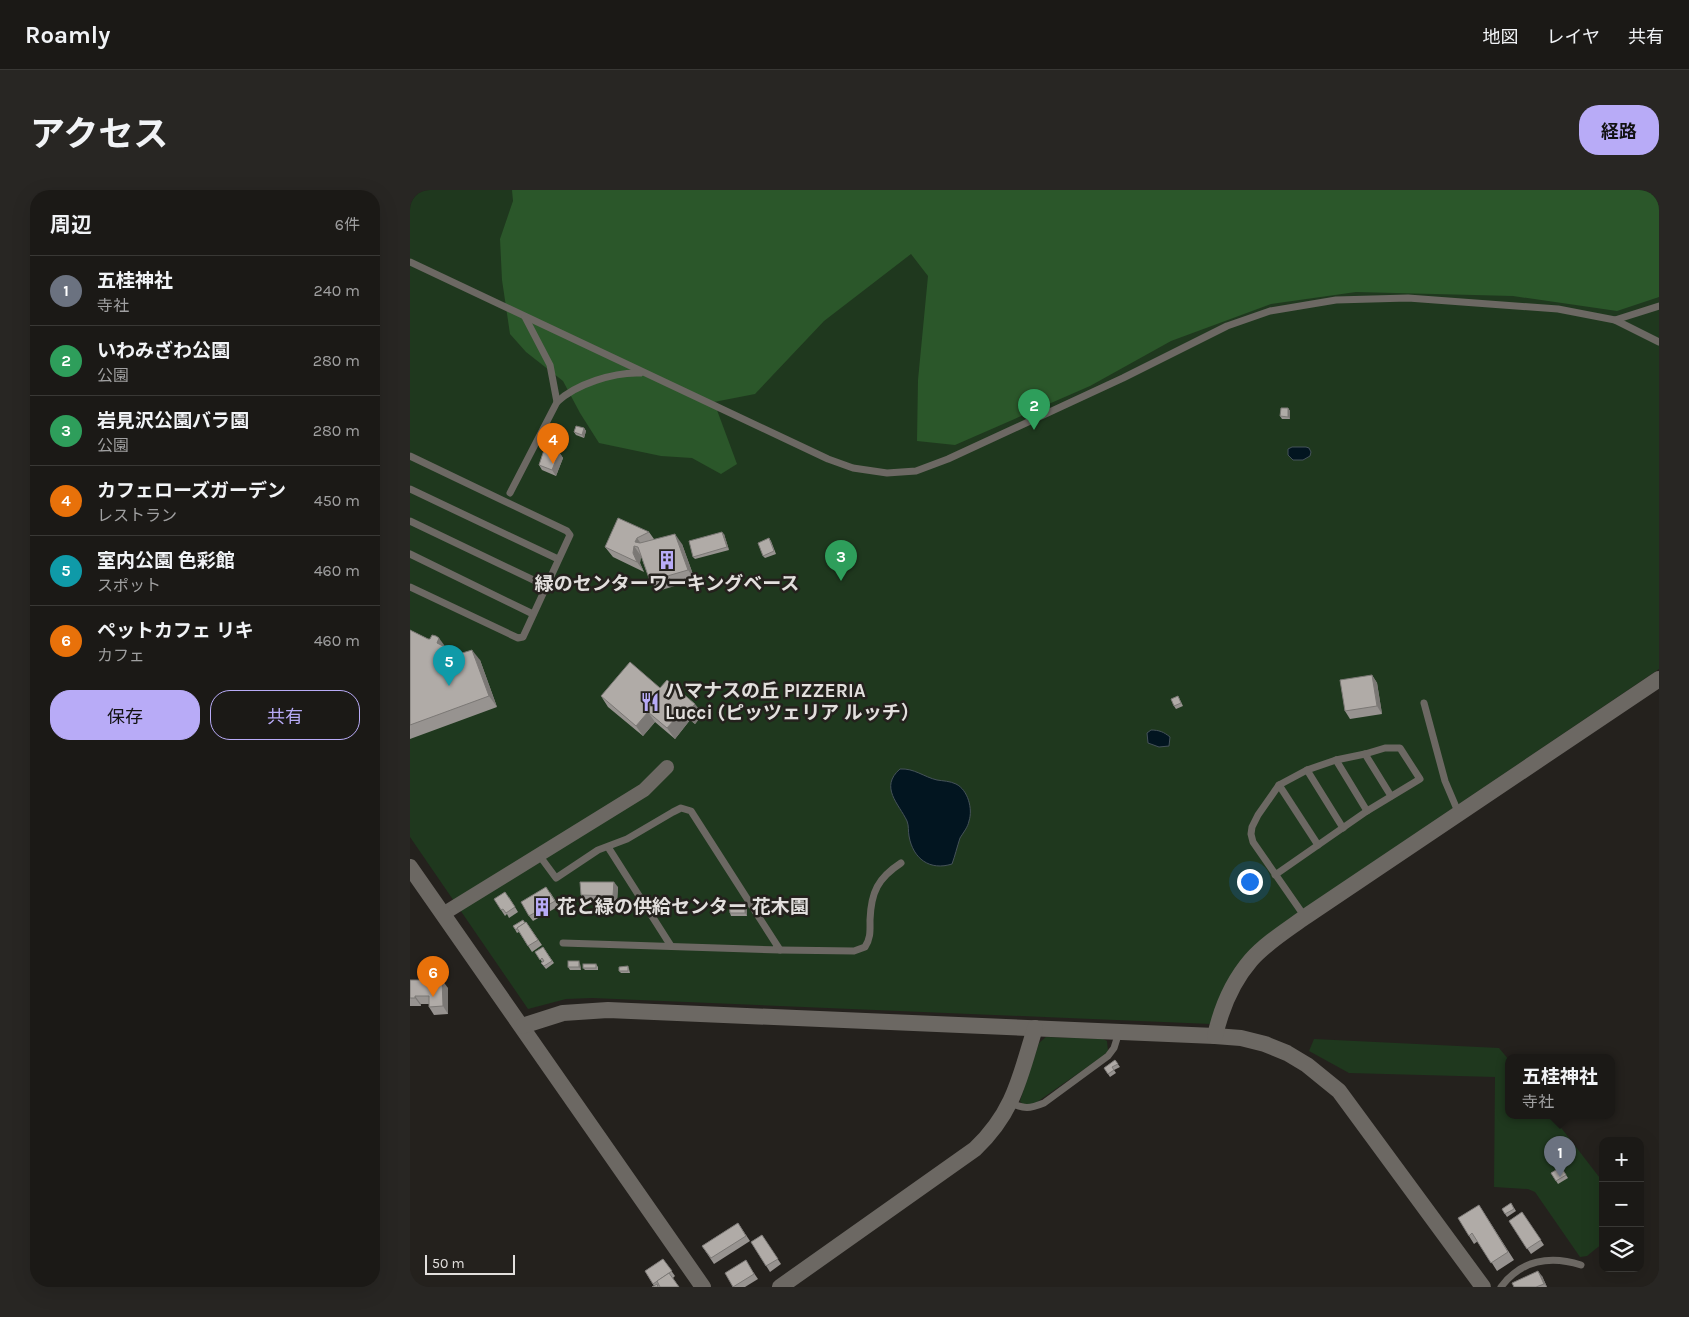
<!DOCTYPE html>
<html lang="ja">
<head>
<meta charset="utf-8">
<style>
  body { margin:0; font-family:Karla,"Noto Sans JP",sans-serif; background:#282623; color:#f1f3f6 }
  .controls { position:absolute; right:15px; bottom:15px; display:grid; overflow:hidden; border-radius:10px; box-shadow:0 5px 20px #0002 }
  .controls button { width:45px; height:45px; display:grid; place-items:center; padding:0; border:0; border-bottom:1px solid #393835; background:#1b1916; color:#f1f3f6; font:25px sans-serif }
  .scale { position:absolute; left:15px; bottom:12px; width:90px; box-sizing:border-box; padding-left:5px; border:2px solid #e2dfdd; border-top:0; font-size:14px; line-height:18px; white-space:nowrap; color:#e2dfdd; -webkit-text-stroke:4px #24211d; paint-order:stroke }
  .you { position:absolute; left:839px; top:691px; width:18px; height:18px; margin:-12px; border:4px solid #fff; border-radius:50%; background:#1a73e8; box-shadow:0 0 0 8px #1a73e833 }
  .badge { display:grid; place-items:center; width:32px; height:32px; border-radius:50%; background:#b8abf7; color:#fff; font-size:16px; font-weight:700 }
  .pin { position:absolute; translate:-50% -41px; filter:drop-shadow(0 1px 2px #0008) }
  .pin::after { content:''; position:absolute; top:26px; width:18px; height:15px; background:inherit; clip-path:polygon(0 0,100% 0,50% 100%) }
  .popup { position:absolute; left:1095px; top:864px; width:110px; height:65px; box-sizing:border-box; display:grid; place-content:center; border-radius:10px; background:#1b1916; filter:drop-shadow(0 1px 4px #0005); font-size:16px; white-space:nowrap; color:#a0a0a1 }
  .popup b { font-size:19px; color:#f1f3f6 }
  .popup::after { content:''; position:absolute; left:50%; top:100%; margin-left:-10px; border:10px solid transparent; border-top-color:#1b1916 }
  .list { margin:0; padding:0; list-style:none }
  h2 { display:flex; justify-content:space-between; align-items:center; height:65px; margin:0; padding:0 20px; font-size:21px }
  h2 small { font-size:16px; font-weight:400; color:#a0a0a1 }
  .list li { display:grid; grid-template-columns:32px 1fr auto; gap:15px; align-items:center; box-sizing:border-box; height:70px; padding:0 20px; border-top:1px solid #393835 }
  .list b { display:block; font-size:19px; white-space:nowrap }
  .list p { margin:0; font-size:16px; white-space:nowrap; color:#a0a0a1 }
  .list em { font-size:16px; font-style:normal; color:#a0a0a1 }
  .actions { display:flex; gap:10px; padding:15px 20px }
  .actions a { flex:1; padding:11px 0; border:1px solid #b8abf7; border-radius:20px; text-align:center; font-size:18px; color:#b8abf7 }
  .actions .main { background:#b8abf7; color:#111 }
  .icon { flex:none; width:28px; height:28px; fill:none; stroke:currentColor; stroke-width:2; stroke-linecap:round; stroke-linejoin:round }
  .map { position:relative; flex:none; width:1249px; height:1097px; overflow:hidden; border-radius:20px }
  header { display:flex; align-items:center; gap:30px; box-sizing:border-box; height:70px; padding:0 25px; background:#1b1916; border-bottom:1px solid #393835 }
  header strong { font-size:24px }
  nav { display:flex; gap:28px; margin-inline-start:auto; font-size:18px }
  .intro { display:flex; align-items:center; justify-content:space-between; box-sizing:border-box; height:120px; padding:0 30px }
  h1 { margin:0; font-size:35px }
  .button { padding:12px 22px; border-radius:20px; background:#b8abf7; color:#111; font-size:18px; font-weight:700 }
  main { display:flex; gap:30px; padding:0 30px }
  aside { flex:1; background:#1b1916; border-radius:20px; box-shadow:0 5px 20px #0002 }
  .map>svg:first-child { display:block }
  .green { fill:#1f381e }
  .forest { fill:#2b572a }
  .water { fill:#021520; stroke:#455259 }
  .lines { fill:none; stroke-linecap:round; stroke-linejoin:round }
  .service { stroke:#6c6863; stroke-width:7 }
  .minor { stroke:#6c6863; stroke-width:14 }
  .tertiary { stroke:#6c6863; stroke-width:16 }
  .wall { fill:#979390 }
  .shaded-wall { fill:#7b7875 }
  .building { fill:#b0aba7; stroke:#7b7875 }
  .labels { text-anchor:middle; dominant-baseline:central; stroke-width:5; stroke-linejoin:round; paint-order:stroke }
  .poi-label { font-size:19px; font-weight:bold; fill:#e2dfdd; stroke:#24211d; text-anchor:start }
</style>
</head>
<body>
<header>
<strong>Roamly</strong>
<nav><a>地図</a><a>レイヤ</a><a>共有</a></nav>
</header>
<div class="intro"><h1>アクセス</h1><a class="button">経路</a></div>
<main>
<aside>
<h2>周辺<small>6件</small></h2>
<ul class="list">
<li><span class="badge" style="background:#6b7280">1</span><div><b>五桂神社</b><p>寺社</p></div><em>240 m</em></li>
<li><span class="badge" style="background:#2e9e5b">2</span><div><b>いわみざわ公園</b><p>公園</p></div><em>280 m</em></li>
<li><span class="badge" style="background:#2e9e5b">3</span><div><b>岩見沢公園バラ園</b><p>公園</p></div><em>280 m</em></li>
<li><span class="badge" style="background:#e8710a">4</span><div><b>カフェローズガーデン</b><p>レストラン</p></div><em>450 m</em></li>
<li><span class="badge" style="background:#0f9aa8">5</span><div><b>室内公園 色彩館</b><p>スポット</p></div><em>460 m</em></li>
<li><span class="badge" style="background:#e8710a">6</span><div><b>ペットカフェ リキ</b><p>カフェ</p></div><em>460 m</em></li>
</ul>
<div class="actions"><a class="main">保存</a><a>共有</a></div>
</aside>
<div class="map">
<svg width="1249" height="1097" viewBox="0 0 1249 1097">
  <rect width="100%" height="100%" fill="#24211d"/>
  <g class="green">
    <path d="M0 0H1249V479L886 724 801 834 182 808 156 809 118 819 0 647Z"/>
    <path d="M636 847 693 849 697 851 698 861 693 866 627 912 621 915H613L610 911 629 853Z"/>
    <path d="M904 849 1089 858 1099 870V926H1142L1193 992V1053L1177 1066 1170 1067 1125 1002 1118 999 1084 997 1085 887 939 883 899 861Z"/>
  </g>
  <path class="forest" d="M102 0H1249V107L1207 121 1103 106 946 102 861 114 761 151 680 196 545 255 507 251 508 190 518 86 501 64 414 131 345 204 304 212 327 274 311 284 282 268 251 266 189 253 170 223 153 191 116 162 100 144 92 90 90 49 103 11Z"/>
  <g class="water">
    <path d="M882 257H896L899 258 901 262 900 266 893 270H883L878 265V259Z"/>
    <path d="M741 540C749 540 754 542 760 547L759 556 749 557 738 553 737 543Z"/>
    <path d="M490 579C504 578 514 587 527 590 533 591 540 591 546 594 558 600 563 619 559 631 558 637 553 643 550 648 547 657 545 666 542 674 520 681 503 669 499 646 498 641 499 636 497 631 489 614 469 597 490 579Z"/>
  </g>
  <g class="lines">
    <g class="service">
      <path d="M0 72 418 269 443 278 477 283 506 281 538 269 713 188 817 136 860 121 926 110 998 108 1148 119 1205 130 1249 152"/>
      <path d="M115 127 140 175 147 212"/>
      <path d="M1205 130 1249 116"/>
      <path d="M0 266 157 341 160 345 113 447 108 448 0 397"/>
      <path d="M0 299 148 369"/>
      <path d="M100 303 147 212C166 194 204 182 230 183"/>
      <path d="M0 331 136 396"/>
      <path d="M0 364 123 424"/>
      <path d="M1014 513 1035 591 1049 624"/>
      <path d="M955 564 981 606"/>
      <path d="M926 570 957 621"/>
      <path d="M897 580 933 638"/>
      <path d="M869 595 908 655"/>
      <path d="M198 657 261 756"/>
      <path d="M129 665 146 688 188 660 217 649 263 622 271 618 281 621 370 760 153 753"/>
      <path d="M865 685 957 621 1010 589 990 558H975L955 564 926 570 897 580 869 595 848 625 842 637 841 644 843 652 895 727"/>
      <path d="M370 760 444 761 455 757C461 748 460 740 460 730 461 702 468 688 491 673"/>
      <path d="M600 913C615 919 619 919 634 913L698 866 704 858 709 842"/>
      <path d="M1091 1097C1111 1070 1140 1065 1171 1075"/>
    </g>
    <path class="minor" d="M33 724 234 600 257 577"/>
    <g class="tertiary">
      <path d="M0 677 293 1097"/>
      <path d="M112 836 153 823 198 820 805 846 831 848 855 854 877 863 897 875 929 901 1073 1097"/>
      <path d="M805 846C811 819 823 791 841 770 856 753 877 740 895 727L1249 489"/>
      <path d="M370 1097 565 959C604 922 610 887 625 838"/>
    </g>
  </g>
  <g class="wall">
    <path d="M878 218 880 221V229H872L870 226Z"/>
    <path d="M174 238 176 241 174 248 166 245 164 242Z"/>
    <path d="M149 262 153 268 146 286 132 280 129 275Z"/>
    <path d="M239 342 244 349 272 354 285 390 248 401 240 391 231 366 230 373 234 382 203 367 195 357Z"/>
    <path d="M314 344 319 360 285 369 283 367Z"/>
    <path d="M359 348 361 351 366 364 355 368 353 366Z"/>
    <path d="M0 440 49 464 70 470 87 517 0 549Z"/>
    <path d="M962 485 967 493 972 524 940 529 935 521Z"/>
    <path d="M250 498 293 524 285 534 280 530 265 549 245 532 233 546 198 517 191 506Z"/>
    <path d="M768 506 773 516 766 519 764 516Z"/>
    <path d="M208 697 207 711 174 710 171 705Z"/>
    <path d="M140 702 149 716 123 731 119 726Z"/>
    <path d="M99 707 108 722 99 728 97 724 95 726 91 720Z"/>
    <path d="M335 714 337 717V726H321L320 723Z"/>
    <path d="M115 732H116L132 755 122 762 109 742 107 743 103 736Z"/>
    <path d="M133 757 144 773 136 779 131 773 134 770 132 772 125 762Z"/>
    <path d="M170 774 171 780H160L158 777Z"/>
    <path d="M186 774 188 777V780H175L173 778Z"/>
    <path d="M218 776 219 779 220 783H211L209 781Z"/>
    <path d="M0 790 38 798V824L24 825 19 817V814H11V816H0Z"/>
    <path d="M705 870 710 877 704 880 706 883 700 887 694 878Z"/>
    <path d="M1151 977 1158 988 1148 994 1141 983Z"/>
    <path d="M1101 1013 1106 1021 1097 1027 1092 1019Z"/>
    <path d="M1069 1015 1104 1070 1087 1081 1068 1051 1064 1054 1059 1046Z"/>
    <path d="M1112 1022 1134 1055 1121 1064 1099 1031Z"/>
    <path d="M328 1033 340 1051 304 1074 292 1056Z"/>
    <path d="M352 1045 371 1074 360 1082 341 1052Z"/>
    <path d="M253 1069 265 1086 263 1088 269 1097H242L244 1096 235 1081Z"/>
    <path d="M339 1076 348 1089 335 1097H323Z"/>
    <path d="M1132 1086 1137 1097H1104Z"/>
  </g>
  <g class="shaded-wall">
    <path d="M878 218 880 221V229L878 227Z"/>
    <path d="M174 238 176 241 174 248 172 245Z"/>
    <path d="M149 262 153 268 146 286 142 280Z"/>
    <path d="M312 342 314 344 319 360 317 357Z"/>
    <path d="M265 344 272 354 285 390 278 380Z"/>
    <path d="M227 348 234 358 225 352Z"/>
    <path d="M224 356 231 366 230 373 234 382 227 372 223 363Z"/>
    <path d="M29 448 37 459 27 453Z"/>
    <path d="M62 460 70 470 87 517 79 506Z"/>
    <path d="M962 485 967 493 972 524 967 516Z"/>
    <path d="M285 514 293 524 285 534 277 523Z"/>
    <path d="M273 520 280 530 265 549 257 538Z"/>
    <path d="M238 522 245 532 233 546 226 536Z"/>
    <path d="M204 692 208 697 207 711 203 706Z"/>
    <path d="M335 714 337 717V726L335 723Z"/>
    <path d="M169 771 170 774 171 780 169 777Z"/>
    <path d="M32 790 38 798V824L33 816Z"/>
    <path d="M5 806 11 814V816L5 808Z"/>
    <path d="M1128 1081 1132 1086 1137 1097 1134 1094Z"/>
  </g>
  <g class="building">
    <path d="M871 218H878V227L870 226Z"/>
    <path d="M166 236 174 238 172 245 164 242Z"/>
    <path d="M135 257 149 262 142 280 129 275Z"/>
    <path d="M208 328 239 342 227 348 225 352 230 353 265 344 278 380 240 391 228 357 224 356 223 363 227 372 195 357Z"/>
    <path d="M312 342 317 357 283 367 279 351Z"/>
    <path d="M359 348 364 361 353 366 348 353Z"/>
    <path d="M0 440 18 449H20L22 445 26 446 29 448 27 453 49 464 62 460 79 506 0 535Z"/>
    <path d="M220 472 250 498 257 490 285 514 277 523 273 520 257 538 238 522 226 536 191 506Z"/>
    <path d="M962 485 967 516 935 521 930 490Z"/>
    <path d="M768 506 771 513 764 516 761 509Z"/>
    <path d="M170 692H204L203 706 171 705Z"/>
    <path d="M136 697 145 711 119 726 111 712Z"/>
    <path d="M95 702 105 717 96 723 93 719 91 720 84 709Z"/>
    <path d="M319 714H335V723H320Z"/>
    <path d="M113 730 115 733 107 738V739L106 740 103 736Z"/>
    <path d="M116 732 128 750 118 756 107 738Z"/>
    <path d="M133 757 142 771 134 776 131 773 134 771 132 768 130 770 125 762Z"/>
    <rect x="158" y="771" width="11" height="6"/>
    <rect x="173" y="774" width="13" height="4"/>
    <path d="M218 776V781H209V777Z"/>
    <path d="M0 790H32L33 816 19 817V806H5V808H0Z"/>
    <path d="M705 870 708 874 702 877 704 880 698 884 694 878Z"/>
    <path d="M1151 977 1156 985 1146 991 1141 983Z"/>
    <path d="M1101 1013 1104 1019 1095 1024 1092 1019Z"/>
    <path d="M1069 1015 1098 1062 1081 1073 1062 1043 1059 1046 1048 1028Z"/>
    <path d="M1112 1022 1131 1050 1117 1059 1099 1031Z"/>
    <path d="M328 1033 336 1046 301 1068 292 1056Z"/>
    <path d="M352 1045 368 1069 356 1076 341 1052Z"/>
    <path d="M253 1069 262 1081 243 1094 235 1081Z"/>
    <path d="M336 1070 344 1084 323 1097 315 1083Z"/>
    <path d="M1128 1081 1134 1094 1126 1097H1104L1102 1093Z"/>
    <path d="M259 1083 269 1097H250L247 1091Z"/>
    <path d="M247 1094 248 1097H242Z"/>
  </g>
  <defs>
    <g id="building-bare" transform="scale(1.5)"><path d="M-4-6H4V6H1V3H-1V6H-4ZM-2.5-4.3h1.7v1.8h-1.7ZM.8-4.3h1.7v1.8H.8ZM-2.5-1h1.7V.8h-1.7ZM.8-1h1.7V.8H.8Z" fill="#b8abf7" stroke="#24211d" stroke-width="2.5" paint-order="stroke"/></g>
    <g id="restaurant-bare" transform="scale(1.5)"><path d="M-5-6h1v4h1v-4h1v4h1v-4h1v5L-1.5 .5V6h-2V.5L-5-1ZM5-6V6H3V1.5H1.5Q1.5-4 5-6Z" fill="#b8abf7" stroke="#24211d" stroke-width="2.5" paint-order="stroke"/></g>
  </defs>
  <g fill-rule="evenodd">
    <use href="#building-bare" x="257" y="370"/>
    <use href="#restaurant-bare" x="240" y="512"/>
    <use href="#building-bare" x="132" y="717"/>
  </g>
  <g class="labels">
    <g class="poi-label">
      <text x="257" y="394" text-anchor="middle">緑のセンターワーキングベース</text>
      <text x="255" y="501">ハマナスの丘 PIZZERIA<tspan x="255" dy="22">Lucci (ピッツェリア ルッチ）</tspan></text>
      <text x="147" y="717">花と緑の供給センター 花木園</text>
    </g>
  </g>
</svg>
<div class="controls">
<button>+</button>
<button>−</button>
<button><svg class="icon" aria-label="layers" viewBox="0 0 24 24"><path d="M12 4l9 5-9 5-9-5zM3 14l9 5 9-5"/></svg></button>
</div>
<div class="scale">50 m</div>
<div class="you"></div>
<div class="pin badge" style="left:1150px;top:987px;background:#6b7280">1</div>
<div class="popup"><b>五桂神社</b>寺社</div>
<div class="pin badge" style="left:624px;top:240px;background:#2e9e5b">2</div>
<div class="pin badge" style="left:431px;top:391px;background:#2e9e5b">3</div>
<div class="pin badge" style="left:143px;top:274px;background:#e8710a">4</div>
<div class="pin badge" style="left:39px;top:496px;background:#0f9aa8">5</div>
<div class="pin badge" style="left:23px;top:807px;background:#e8710a">6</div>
</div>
</main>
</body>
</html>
